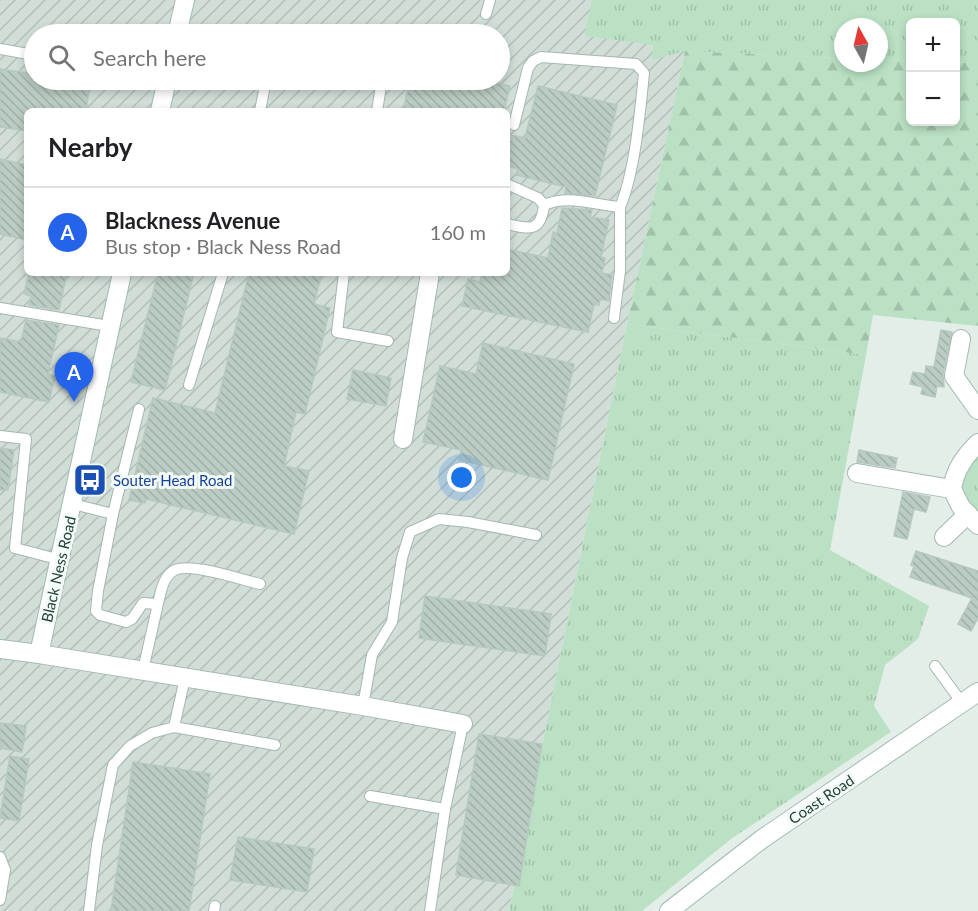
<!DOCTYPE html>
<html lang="en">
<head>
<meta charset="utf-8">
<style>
  body { margin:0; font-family:Lato,sans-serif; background:#f2f2f2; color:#202124 }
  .controls { position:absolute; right:18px; top:18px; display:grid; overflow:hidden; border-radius:9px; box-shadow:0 3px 9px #0003 }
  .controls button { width:54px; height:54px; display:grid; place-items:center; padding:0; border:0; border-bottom:2px solid #e0e0e0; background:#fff; color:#202124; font:30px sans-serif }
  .compass { position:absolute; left:834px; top:18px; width:54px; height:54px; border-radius:50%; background:#fff; box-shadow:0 3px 9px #0003; rotate:352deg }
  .you { position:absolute; left:462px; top:478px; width:21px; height:21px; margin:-15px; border:4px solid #fff; border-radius:50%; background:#1a73e8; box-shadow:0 0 0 9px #1a73e833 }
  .badge { display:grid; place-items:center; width:39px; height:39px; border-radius:50%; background:#2563eb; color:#fff; font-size:20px; font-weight:700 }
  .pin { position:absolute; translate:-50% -50px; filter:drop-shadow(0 2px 3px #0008) }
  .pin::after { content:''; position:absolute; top:32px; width:21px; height:18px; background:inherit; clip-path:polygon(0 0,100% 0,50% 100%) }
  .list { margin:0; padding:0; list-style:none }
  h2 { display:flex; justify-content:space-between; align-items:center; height:78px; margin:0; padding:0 24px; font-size:26px }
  h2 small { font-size:20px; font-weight:400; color:#757577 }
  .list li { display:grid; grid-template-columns:39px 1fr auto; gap:18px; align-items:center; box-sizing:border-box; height:90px; padding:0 24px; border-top:2px solid #e0e0e0 }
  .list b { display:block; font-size:22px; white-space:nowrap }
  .list p { margin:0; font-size:20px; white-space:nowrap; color:#757577 }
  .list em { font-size:20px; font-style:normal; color:#757577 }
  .icon { flex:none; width:33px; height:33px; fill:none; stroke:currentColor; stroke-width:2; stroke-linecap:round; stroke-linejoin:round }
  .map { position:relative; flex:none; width:978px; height:911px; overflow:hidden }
  .search { position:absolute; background:#fff; box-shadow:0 3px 9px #0003; left:24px; top:24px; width:486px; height:66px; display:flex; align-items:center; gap:15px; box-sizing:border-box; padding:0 21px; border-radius:33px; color:#757577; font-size:22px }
  .panel { position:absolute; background:#fff; box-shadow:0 3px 9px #0003; left:24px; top:108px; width:486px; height:168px; border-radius:9px }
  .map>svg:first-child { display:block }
  .industrial { fill:url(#industrial-furrows); fill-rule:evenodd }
  .grass { fill:url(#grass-tufts) }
  .forest { fill:url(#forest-firs) }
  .building { fill:url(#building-back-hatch); stroke:#b5c9bf; stroke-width:1.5 }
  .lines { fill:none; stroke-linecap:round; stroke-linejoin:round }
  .lane-casing { stroke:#a5b7b0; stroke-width:12 }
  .street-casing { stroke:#a5b7b0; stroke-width:20 }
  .secondary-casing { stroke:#a0bbb0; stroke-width:20 }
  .lane { stroke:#fff; stroke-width:10 }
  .street { stroke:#fff; stroke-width:18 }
  .secondary { stroke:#fff; stroke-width:18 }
  .labels { text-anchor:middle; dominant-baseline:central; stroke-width:6; stroke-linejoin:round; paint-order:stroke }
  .transit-label { font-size:15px; fill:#164399; stroke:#f4faf7; text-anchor:start }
  .street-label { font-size:15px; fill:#214237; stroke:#f4faf7 }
</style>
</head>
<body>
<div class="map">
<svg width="978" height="911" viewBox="0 0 978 911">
  <defs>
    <pattern id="industrial-furrows" width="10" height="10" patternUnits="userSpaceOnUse" patternTransform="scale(1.5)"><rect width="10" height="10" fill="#d1ded8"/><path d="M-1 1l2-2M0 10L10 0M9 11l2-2" fill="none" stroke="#b3c0ba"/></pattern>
    <pattern id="grass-tufts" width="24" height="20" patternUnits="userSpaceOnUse" patternTransform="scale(1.5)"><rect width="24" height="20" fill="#bae1c3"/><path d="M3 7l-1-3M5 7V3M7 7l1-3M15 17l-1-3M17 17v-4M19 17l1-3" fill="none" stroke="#a0c2a8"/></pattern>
    <pattern id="forest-firs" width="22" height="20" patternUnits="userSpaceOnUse" patternTransform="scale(1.5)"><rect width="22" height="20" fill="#bae1c3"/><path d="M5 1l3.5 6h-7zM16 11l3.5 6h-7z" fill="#a0c2a8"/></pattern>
    <pattern id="building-back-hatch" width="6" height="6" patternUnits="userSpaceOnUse" patternTransform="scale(1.5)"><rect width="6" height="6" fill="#bbccc4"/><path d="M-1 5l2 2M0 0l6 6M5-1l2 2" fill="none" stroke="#a0b0a9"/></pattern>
  </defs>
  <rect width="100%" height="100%" fill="#e3eee9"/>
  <path class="industrial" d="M0 0H978V63L956 62V22H910V60L879 59V27H843V58L685 51 627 324 509 911H0ZM34 34H500V80H34ZM27 111H507V273H27Z"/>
  <g class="grass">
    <path d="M592 0H978V63L956 62V22H910V60L879 59V27H843V58L685 51 652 60 653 45 586 36 585 32Z"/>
    <path d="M627 324 866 355 830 550 929 606 918 639 885 665 874 706 891 732 731 839 642 911H509Z"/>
    <path d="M978 443V525L953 479Z"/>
  </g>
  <path class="forest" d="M685 51 843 58V63H879V59L910 60V122H956V62L978 63V326L873 315 866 355 627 324Z"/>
  <g class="building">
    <path d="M0 69 34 74V80H68L90 83 86 111H27V131L0 127Z"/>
    <path d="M410 80H483L510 86 504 111H403Z"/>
    <path d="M538 86 617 105 595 196 565 193 566 187 516 175 518 169 507 166V134L525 138Z"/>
    <path d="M0 159 27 165V240L0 234Z"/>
    <path d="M562 208 592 210 590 217 609 220 601 257 605 258 602 273 612 275 609 301 600 299 599 305 594 304 588 332 462 306 468 279 480 282 482 273H507V249L548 258 553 232 557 233Z"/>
    <path d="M29 273H67L59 310 29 305 31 296 24 294Z"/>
    <path d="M158 273H194L165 390 131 382Z"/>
    <path d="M249 273H279L293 276 294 273H322L314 304 330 308 305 414 296 412 284 466 309 471 294 534 146 499 145 503 129 500 153 398 215 413Z"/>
    <path d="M26 320 59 325 48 374 55 376 49 402 0 392V338L21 342Z"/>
    <path d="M941 330 952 332 943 374 944 387 937 386 935 397 921 394 923 387 910 384 913 372 925 374 926 366 934 367Z"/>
    <path d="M483 343 574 364 548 480 459 460 461 450 423 442 440 366 476 374Z"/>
    <path d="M353 370 391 378 386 406 347 399Z"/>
    <path d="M0 448 14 450 8 490H0Z"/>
    <path d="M859 450 897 458 895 468 857 462Z"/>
    <path d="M903 492 930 497 926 512 914 509 907 539 894 536Z"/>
    <path d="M916 551 978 571V618L971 631 958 624 972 598 910 577 914 566 911 565Z"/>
    <path d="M425 596 551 614 545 656 419 638Z"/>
    <path d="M0 723 26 726 22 752 0 748Z"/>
    <path d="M479 734 542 744 519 886 456 875Z"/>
    <path d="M10 756 29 759 19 821 0 818Z"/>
    <path d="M133 762 210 774 189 911H111Z"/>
    <path d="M238 837 314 849 307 892 230 880Z"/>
  </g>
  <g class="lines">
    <g class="lane-casing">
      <g id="lane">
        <path d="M486 14 490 0"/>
        <path d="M0 49 34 55"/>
        <path d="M260 111 266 80"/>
        <path d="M377 111 382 80"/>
        <path d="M514 125 528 68 533 61 541 57 636 64 644 73C640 112 635 172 620 207 594 205 568 194 544 205"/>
        <path d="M507 184 538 198 544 205C541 233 529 229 507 224"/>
        <path d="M344 273 337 332 388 341"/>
        <path d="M0 308 109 326"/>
        <path d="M614 318 620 271V207"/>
        <path d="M189 385 223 273"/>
        <path d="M0 436 26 439 15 548 61 560"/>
        <path d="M73 504 113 514 139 409"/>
        <path d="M113 514 98 591 96 611 100 615 126 622 132 619 143 603 157 604"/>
        <path d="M935 666 962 703"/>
        <path d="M143 670 160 595C162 586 165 576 173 571 188 561 242 580 260 584"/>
        <path d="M363 706 372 655 392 622 402 558 410 532 439 519 468 522 536 535"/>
        <path d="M174 727 275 745"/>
        <path d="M370 796 445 809"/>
        <path d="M0 857 5 870 0 900"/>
        <path d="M89 911 97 845 113 765 130 746 152 733 174 727 185 678"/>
        <path d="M214 911 215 906"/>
        <path d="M430 911 445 809 463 724"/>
      </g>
    </g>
    <g class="street-casing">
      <g id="street">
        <path d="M961 339 954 376 978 410"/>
        <path d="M403 439 430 273"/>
        <path d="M978 443C964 457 955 470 952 489L961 507 978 525"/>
        <path d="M857 473 952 489"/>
        <path d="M944 537 968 514"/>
        <path d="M39 654 363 706 463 724"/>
      </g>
    </g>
    <g class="secondary-casing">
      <g id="secondary">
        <path d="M177 34 185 0"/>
        <path d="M160 111 167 80"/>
        <path d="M0 649 39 654 122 273"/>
        <path d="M669 911 762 839 978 692"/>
      </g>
    </g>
    <use href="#lane" class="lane"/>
    <use href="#street" class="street"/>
    <use href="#secondary" class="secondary"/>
  </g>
  <defs>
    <g id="bus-square" transform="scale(1.725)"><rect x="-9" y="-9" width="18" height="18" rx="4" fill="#1a4fb4" stroke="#f4faf7"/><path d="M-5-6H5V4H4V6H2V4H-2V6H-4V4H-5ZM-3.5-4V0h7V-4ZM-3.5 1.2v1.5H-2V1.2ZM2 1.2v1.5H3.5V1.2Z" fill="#fff"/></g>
  </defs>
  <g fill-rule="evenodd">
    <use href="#bus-square" x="90" y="480"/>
  </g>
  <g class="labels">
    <g class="transit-label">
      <text x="113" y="480">Souter Head Road</text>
    </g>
    <g class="street-label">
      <text transform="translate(58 569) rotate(-77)">Black Ness Road</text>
      <text transform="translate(821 799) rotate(-34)">Coast Road</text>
    </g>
  </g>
</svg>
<div class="controls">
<button>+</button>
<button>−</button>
</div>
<svg class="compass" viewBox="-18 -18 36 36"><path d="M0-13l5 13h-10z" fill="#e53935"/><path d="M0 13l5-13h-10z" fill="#757577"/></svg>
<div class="you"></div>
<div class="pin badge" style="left:74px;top:402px">A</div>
<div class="search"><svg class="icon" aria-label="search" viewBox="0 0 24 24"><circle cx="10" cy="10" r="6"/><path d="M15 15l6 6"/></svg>Search here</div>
<section class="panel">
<h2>Nearby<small></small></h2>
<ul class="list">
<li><span class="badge">A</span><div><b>Blackness Avenue</b><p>Bus stop · Black Ness Road</p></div><em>160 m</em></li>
</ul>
</section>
</div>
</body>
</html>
